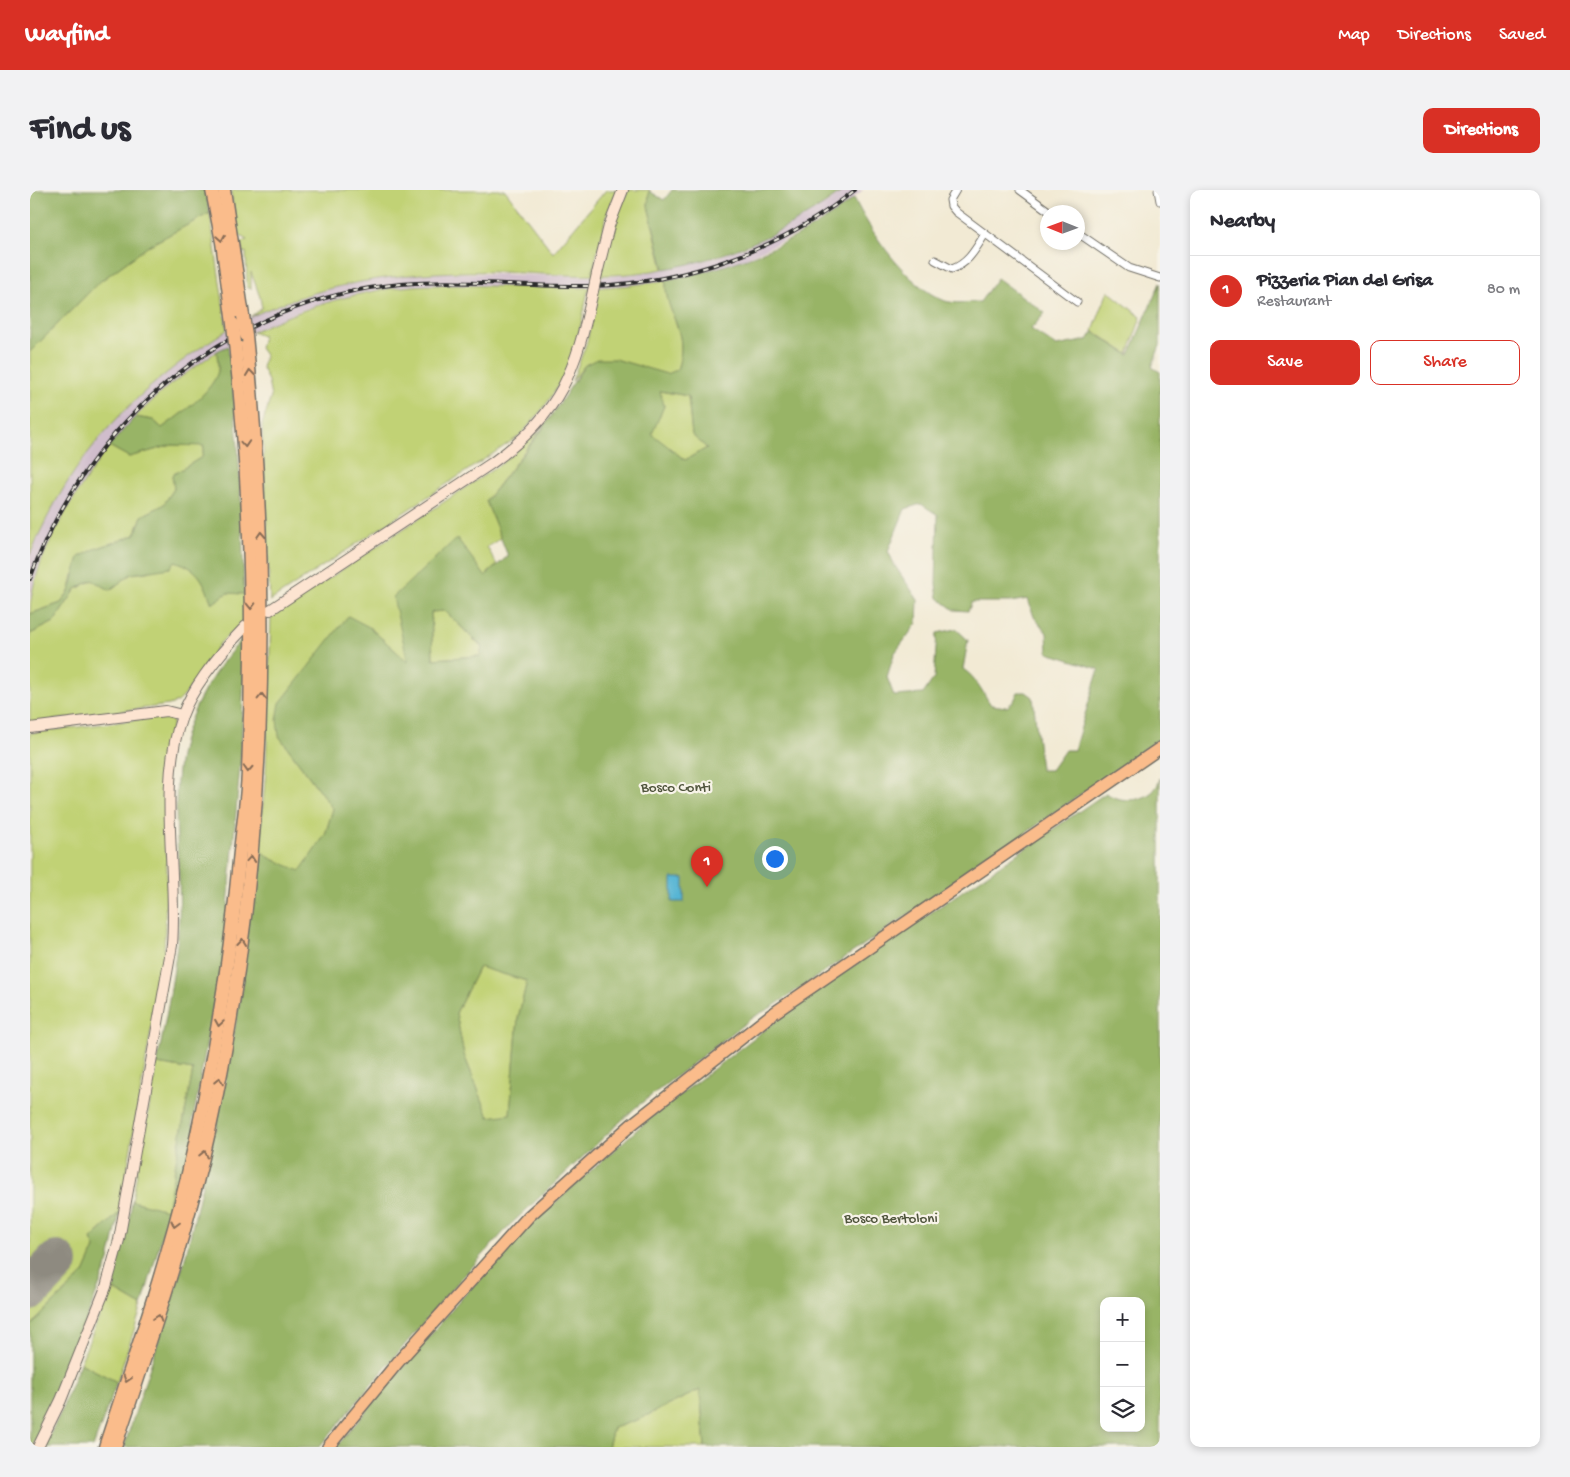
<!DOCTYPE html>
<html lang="en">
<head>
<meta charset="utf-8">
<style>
  body { margin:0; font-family:"Gochi Hand",sans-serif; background:#f2f2f3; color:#2b2b33 }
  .controls { position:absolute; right:15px; bottom:15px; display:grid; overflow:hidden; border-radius:10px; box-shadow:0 2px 8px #0003 }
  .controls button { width:45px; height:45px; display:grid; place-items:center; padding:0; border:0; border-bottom:1px solid #e1e1e2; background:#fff; color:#2b2b33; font:25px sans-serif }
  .compass { position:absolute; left:1010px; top:15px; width:45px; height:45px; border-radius:50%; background:#fff; box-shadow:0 2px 8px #0003; rotate:271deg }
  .you { position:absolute; left:744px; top:668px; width:18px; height:18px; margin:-12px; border:4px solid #fff; border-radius:50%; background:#1a73e8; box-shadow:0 0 0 8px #1a73e833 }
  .badge { display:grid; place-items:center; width:32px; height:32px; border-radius:50%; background:#d93025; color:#fff; font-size:16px; font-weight:700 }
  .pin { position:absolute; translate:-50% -41px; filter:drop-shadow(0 1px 2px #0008) }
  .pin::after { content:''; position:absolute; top:26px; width:18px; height:15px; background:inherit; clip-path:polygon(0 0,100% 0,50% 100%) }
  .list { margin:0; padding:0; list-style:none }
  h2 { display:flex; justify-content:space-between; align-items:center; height:65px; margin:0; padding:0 20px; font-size:21px }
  h2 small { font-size:16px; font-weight:400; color:#7c7c81 }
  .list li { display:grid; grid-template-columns:32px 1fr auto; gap:15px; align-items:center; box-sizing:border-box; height:70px; padding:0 20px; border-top:1px solid #e1e1e2 }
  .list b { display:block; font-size:19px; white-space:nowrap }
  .list p { margin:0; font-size:16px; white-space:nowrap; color:#7c7c81 }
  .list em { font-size:16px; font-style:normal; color:#7c7c81 }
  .actions { display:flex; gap:10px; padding:15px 20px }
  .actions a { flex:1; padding:11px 0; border:1px solid #d93025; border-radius:10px; text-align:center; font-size:18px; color:#d93025 }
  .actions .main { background:#d93025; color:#fff }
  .icon { flex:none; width:28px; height:28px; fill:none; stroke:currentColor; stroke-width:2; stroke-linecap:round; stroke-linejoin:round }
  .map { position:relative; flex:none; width:1130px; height:1257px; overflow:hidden; border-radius:10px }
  header { display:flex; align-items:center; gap:30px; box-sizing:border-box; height:70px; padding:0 25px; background:#d93025; color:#fff }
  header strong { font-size:24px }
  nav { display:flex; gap:28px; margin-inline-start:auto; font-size:18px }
  .intro { display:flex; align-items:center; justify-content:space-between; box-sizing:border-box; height:120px; padding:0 30px }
  h1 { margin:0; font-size:35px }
  .button { padding:12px 22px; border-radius:10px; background:#d93025; color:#fff; font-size:18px; font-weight:700 }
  main { display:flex; gap:30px; padding:0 30px }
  aside { flex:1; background:#fff; border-radius:10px; box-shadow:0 2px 8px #0003 }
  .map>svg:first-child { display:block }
  .industrial { fill:#d0bdcc }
  .green { fill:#c1d274; stroke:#767e50 }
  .forest { fill:#98b466; stroke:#627048; fill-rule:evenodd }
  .water { fill:#56b5d4; stroke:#407080 }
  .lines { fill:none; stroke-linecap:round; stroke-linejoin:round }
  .runway { stroke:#8e8a80; stroke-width:42 }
  .street-casing { stroke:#716e66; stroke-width:9 }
  .secondary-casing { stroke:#716e66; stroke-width:12 }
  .primary-casing { stroke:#716e66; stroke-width:14 }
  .highway-casing { stroke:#716e66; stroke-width:15 }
  .street { stroke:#fff; stroke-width:7 }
  .secondary { stroke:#fde4d1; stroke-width:10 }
  .primary { stroke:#fabc8b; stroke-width:11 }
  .highway { stroke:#fabc8b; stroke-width:12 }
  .rail-casing { stroke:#2b2b2b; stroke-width:4 }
  .rail { stroke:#f7f3e8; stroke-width:2; stroke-dasharray:5.5; stroke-linecap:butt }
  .secondary-bridge-casing { stroke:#716e66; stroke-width:12; stroke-linecap:butt }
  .highway-bridge-casing { stroke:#716e66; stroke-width:15; stroke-linecap:butt }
  .secondary-bridge { stroke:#fde4d1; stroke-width:10 }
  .highway-bridge { stroke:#fabc8b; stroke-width:12 }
  .oneway { stroke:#886c56 }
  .labels { text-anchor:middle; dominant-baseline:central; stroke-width:4.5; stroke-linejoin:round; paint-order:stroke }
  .park-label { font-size:15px; fill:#50553d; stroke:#f7f3e8 }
</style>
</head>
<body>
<header>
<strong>Wayfind</strong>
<nav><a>Map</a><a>Directions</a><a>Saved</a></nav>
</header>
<div class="intro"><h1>Find us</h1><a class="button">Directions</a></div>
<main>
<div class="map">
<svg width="1130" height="1257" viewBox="0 0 1130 1257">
  <rect width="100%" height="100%" fill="#f7f3e8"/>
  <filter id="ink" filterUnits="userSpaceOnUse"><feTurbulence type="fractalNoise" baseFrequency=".02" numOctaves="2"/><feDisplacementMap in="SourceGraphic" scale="10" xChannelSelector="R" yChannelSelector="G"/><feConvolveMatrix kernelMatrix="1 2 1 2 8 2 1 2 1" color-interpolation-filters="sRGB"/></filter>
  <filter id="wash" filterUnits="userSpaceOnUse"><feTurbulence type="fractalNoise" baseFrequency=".0096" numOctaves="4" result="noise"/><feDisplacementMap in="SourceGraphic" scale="20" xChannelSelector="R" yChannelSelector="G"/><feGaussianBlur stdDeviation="1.12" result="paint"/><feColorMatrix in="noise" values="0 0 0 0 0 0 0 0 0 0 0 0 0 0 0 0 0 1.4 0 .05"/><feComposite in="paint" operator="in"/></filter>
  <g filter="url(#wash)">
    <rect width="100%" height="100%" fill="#f2ead4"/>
    <path class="industrial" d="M814 0H833L806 22 766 45 698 76 661 86 626 92 568 98 407 95 371 98 306 110 271 120 222 141 176 169 137 197 105 227 79 256 33 328 11 374 0 410V365L13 334 33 298 59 261 79 236 132 184 163 161 220 127 246 115 276 105 324 92 351 88 400 82 571 87 606 84 651 76 685 68 718 56 799 12Z"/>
    <g class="green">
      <path d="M204 0H475L523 63 576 0H587L577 24 562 83 598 0H620L618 16 633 79C579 90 526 84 471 82 384 80 299 90 220 127L232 118 230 107 221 82V99L217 97 216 62 213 63 211 52 217 50 208 45 201 3Z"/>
      <path d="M180 23 197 140C105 199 42 263 0 365V162L68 93 120 55Z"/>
      <path d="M636 90C634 126 661 139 647 180L637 185 585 169 555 175 542 191 557 152 567 102 558 101C545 167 536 197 488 247L240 411 232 235 241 207 238 191 232 178 235 165 230 158 233 146 222 142C281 114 344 95 409 95 484 95 561 104 636 90Z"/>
      <path d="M1078 101 1111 127 1098 164 1063 141Z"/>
      <path d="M187 161C187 167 189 176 188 182 183 202 148 226 132 238L123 230 105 227 137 197Z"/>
      <path d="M629 201 658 206 662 245 677 258 655 270 621 244 634 216Z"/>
      <path d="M523 224 456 311 471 348 457 357 467 375 455 386 427 349 379 473 339 437 249 546 303 619 295 645 270 682 240 668 229 660 236 579 241 427 471 274 510 240Z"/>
      <path d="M142 255H175L172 267 142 285 144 299 133 315 112 326 105 345 65 359 43 385 40 400 31 413 0 424C0 370 48 299 79 256L99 267Z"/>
      <path d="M145 371C170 379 174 391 182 414L197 403 214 404 215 430 190 453 155 505 148 512 139 515 0 533V444L24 432 46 399 63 390 80 400 101 384 117 382Z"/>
      <path d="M415 421 452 458 450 466 403 469 401 422Z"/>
      <path d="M136 526 141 528 143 532 137 557 134 595 137 683 134 764 90 1022 61 1049 65 1058 54 1083 0 1136V543Z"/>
      <path d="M449 777 497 791 488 828 480 925 459 927 434 865 426 823Z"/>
      <path d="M127 874 163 880 137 1021 102 1011Z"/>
      <path d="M81 1098 112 1116 87 1192 50 1173Z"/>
      <path d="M670 1200 675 1257H578L583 1238 607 1230Z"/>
    </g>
    <g class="forest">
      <path d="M0 0H175L180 23 120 55 68 93 0 162Z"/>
      <path d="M642 0H814C761 40 699 68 634 79L618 16 619 1 634 10Z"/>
      <path d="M824 8C841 43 877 96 915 111 924 114 940 112 950 112L967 88 1015 123 1001 139 1026 156 1058 150 1063 142 1099 165 1130 93V155L1122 177 1130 182V548L938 684 742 817 723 827 605 918 481 1034 414 1108 289 1257H94L155 1069 173 991 149 985 112 1116 81 1098 99 1032 102 1011 137 1020 163 880 127 874C136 827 146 779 149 731 152 681 142 630 148 580 153 530 181 482 215 446L211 564 198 716 222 718 229 660 240 668 270 681 295 645 303 619 249 546 247 530 250 513 318 426 339 437 378 472 363 407 427 348 455 386 478 366 456 311 512 240 555 175 567 169H585L637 184 647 180C661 139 634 126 636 90 702 78 772 52 824 8ZM630 201 658 206 662 245 677 258 655 270 622 244 634 216ZM891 314 908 325 906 394 908 408 924 420 938 421 942 412H981L998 409 1004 427 1017 443 1018 463 1069 479 1044 560H1035L1021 580H1011L1003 507 996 502H988L984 511 977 517 961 515C952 502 947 488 933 479L938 450 926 439 907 443 904 488 893 504 864 506 857 487 864 464 887 433 888 410 865 376 858 361 875 319ZM415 421 452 457 450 466 403 469 401 422ZM449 777 497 791 488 828 480 924 459 927 434 865 426 823ZM189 784 214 788 186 940 162 935Z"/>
      <path d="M198 156C209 239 212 321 214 404L197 403 182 414C174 392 170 379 145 371L140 378 101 384 80 400 62 390 46 399 24 432 0 444V424L31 413 40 400 49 367 65 359 105 345 112 326 133 315 144 299 142 285 172 267 174 256 142 255 99 267 79 256 105 227 123 230 132 238C148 226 183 202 188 181 189 176 187 167 187 161Z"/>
      <path d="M1130 588V1257H675L670 1200 607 1230 583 1238 578 1257H306L431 1109 491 1043 621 927 776 808 1076 603C1093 615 1125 612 1130 588ZM1074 1111H1111V1238H1074Z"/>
      <path d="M90 1022 79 1070 34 1189 5 1253 0 1257V1136L54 1083 65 1058 61 1049Z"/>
      <path d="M50 1173 87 1192 63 1257H14L31 1222Z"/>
    </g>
    <rect class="water" x="642" y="688" width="12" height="24"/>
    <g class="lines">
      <path class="runway" d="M0 1100 27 1072"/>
    </g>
  </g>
  <g filter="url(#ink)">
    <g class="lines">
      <g class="street-casing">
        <g id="street">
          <path d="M926 0 920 10 921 16 926 22 1047 112"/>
          <path d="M990 0 1020 22"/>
          <path d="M1128 0 1130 11"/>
          <path d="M1048 43 1099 78 1130 88"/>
          <path d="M905 70 922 79C939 73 946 58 955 44"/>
        </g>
      </g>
      <g class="secondary-casing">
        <g id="secondary">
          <path d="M567 84 579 36 593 0"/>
          <path d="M240 420 462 273C531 224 546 180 563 101"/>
          <path d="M0 538 136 521 152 525"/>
          <path d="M8 1257 31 1210 76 1097 89 1050 142 755C148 681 127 597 152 526 164 493 192 461 216 436"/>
        </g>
      </g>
      <g class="primary-casing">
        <path id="primary" d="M298 1257 368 1172 499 1026 601 935 741 825 1130 558"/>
      </g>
      <g class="highway-casing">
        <g id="highway">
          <path d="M182 0 192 52 203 134"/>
          <path d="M194 0 213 126"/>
          <path d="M75 1257C104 1168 135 1079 157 988 182 883 199 778 209 671 212 641 217 611 218 581 225 438 220 296 205 153"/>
          <path d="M85 1257C120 1153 155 1049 179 942 237 677 243 413 216 145"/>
        </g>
      </g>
      <use href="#street" class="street"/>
      <use href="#secondary" class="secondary"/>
      <use href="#primary" class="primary"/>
      <use href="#highway" class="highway"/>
      <g class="rail-casing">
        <path id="rail" d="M0 389C56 231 201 109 371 94 435 89 498 97 562 96 657 93 751 59 825 0"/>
      </g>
      <use href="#rail" class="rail"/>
      <g class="secondary-bridge-casing">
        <path id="secondary-bridge" d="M563 101 567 84"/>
      </g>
      <g class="highway-bridge-casing">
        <g id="highway-bridge">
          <path d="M213 126 216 145"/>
          <path d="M203 134 205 153"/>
        </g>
      </g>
      <use href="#secondary-bridge" class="secondary-bridge"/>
      <use href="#highway-bridge" class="highway-bridge"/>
    </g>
    <defs><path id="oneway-chevron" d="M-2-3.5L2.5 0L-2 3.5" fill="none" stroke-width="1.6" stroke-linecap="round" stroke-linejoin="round" transform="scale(1.25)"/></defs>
    <g class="oneway">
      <use href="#oneway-chevron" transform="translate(191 48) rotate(80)"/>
      <use href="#oneway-chevron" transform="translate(220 183) rotate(-96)"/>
      <use href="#oneway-chevron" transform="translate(215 254) rotate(86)"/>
      <use href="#oneway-chevron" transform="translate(231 345) rotate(-93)"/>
      <use href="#oneway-chevron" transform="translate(221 416) rotate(89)"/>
      <use href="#oneway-chevron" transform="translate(232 507) rotate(-89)"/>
      <use href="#oneway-chevron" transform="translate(218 579) rotate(93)"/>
      <use href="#oneway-chevron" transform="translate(221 669) rotate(-85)"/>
      <use href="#oneway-chevron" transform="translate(212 752) rotate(-83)"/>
      <use href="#oneway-chevron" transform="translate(189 833) rotate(99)"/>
      <use href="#oneway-chevron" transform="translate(189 891) rotate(-79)"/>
      <use href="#oneway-chevron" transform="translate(174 964) rotate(-77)"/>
      <use href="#oneway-chevron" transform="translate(145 1034) rotate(105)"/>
      <use href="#oneway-chevron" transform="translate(128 1128) rotate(-72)"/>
      <use href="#oneway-chevron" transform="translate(97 1189) rotate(108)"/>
    </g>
  </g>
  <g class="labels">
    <g class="park-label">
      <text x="646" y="598">Bosco Conti</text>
      <text x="861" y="1029">Bosco Bertoloni</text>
    </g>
  </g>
</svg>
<div class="controls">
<button>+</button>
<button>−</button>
<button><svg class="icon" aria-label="layers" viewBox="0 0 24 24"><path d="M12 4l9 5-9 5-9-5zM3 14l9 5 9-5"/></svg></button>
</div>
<svg class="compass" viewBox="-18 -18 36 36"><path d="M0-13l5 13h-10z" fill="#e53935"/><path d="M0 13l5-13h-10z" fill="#7c7c81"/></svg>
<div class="you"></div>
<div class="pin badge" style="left:677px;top:697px">1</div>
</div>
<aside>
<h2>Nearby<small></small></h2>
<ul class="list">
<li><span class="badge">1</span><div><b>Pizzeria Pian del Grisa</b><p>Restaurant</p></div><em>80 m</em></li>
</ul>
<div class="actions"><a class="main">Save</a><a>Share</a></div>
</aside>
</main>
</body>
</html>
